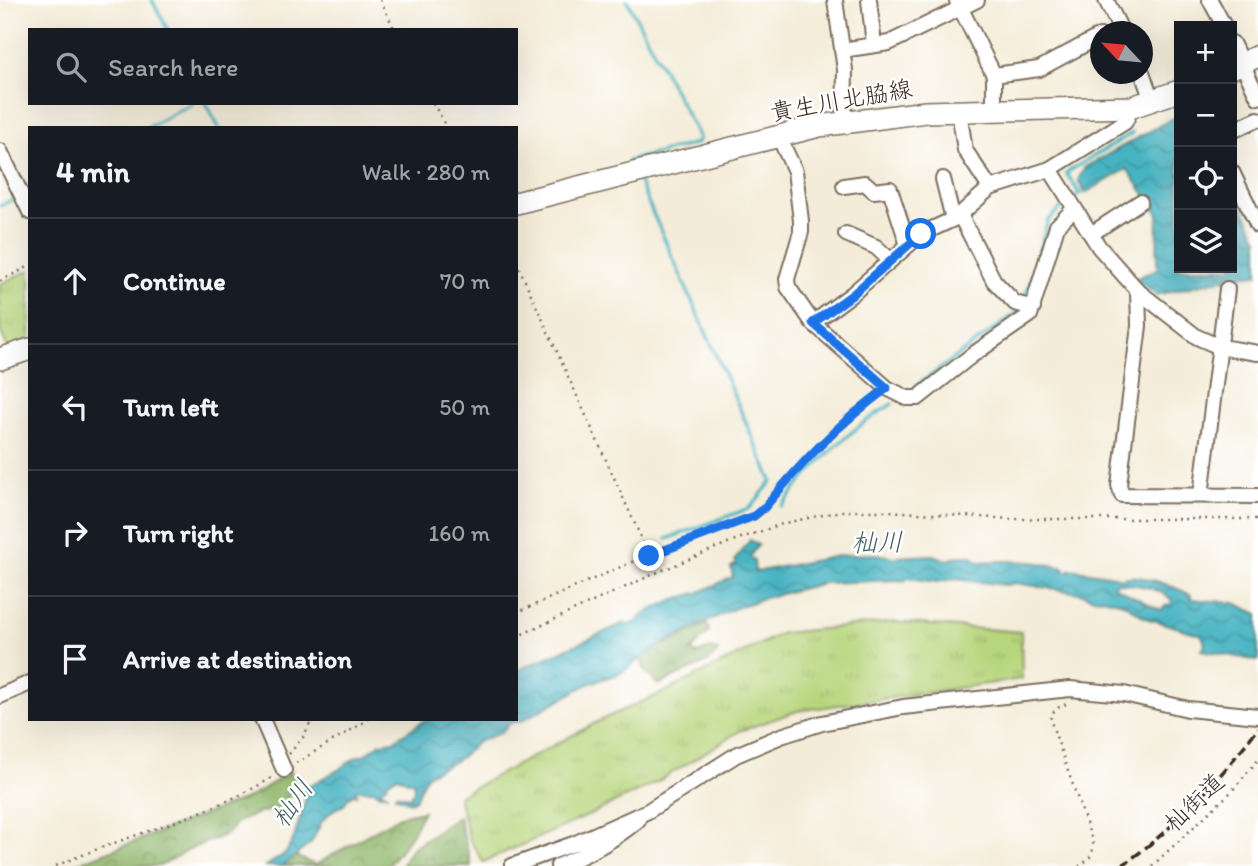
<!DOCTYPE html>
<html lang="en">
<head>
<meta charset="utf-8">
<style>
  body { margin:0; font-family:Itim,"Klee One",sans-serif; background:#20242c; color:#f1f3f6 }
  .controls { position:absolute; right:21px; top:21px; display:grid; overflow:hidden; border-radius:0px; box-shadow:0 7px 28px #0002 }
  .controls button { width:63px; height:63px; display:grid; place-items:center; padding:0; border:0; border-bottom:2px solid #363941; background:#171b24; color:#f1f3f6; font:35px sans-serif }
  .compass { position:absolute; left:1090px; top:21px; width:63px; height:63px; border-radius:50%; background:#171b24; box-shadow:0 7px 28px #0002; rotate:296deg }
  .stop { position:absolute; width:21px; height:21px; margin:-16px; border:5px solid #1a73e8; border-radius:50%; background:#fff }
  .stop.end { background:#1a73e8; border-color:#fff; box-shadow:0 2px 7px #0008 }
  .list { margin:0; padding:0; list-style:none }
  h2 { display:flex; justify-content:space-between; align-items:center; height:91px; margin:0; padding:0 28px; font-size:30px }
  h2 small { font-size:23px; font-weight:400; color:#9ea1a6 }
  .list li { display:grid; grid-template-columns:46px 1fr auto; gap:21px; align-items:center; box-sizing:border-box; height:126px; padding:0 28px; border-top:2px solid #363941 }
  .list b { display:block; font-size:26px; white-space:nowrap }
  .list em { font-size:23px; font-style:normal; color:#9ea1a6 }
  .icon { flex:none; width:38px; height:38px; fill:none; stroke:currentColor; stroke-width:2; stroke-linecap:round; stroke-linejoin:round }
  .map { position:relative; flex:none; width:1258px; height:866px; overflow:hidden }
  .search { position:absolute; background:#171b24; box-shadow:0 7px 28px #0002; left:28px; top:28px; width:490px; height:77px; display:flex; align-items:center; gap:18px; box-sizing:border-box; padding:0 24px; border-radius:0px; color:#9ea1a6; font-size:26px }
  .panel { position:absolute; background:#171b24; box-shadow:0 7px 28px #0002; left:28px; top:126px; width:490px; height:595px; border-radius:0px }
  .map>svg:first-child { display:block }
  .grass { fill:url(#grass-tufts); stroke:#79804d; stroke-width:2 }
  .forest { fill:url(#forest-crowns); stroke:#667045; stroke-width:2 }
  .water { fill:url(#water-waves); stroke:#416f70; stroke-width:2; fill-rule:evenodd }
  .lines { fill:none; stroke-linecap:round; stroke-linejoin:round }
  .stream { stroke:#47b4c2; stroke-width:3.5 }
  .minor-casing { stroke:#7c6e5f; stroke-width:18 }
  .secondary-casing { stroke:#7c6e5f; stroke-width:24 }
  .path { stroke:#7c6e5f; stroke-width:2.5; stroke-dasharray:2 5; stroke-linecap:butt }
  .minor { stroke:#fff; stroke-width:14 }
  .secondary { stroke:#fff; stroke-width:21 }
  .rail { stroke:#3b2a1e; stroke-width:3.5; stroke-dasharray:10 5; stroke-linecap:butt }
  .route { stroke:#1a73e8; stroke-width:9 }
  .labels { text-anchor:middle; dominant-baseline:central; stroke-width:5; stroke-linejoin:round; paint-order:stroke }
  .street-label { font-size:24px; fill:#3b2a1e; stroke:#fff }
  .water-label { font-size:26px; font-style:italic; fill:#406160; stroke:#fff }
</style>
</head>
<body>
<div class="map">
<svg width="1258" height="866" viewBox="0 0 1258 866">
  <defs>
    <pattern id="grass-tufts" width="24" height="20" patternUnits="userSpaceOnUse" patternTransform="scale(1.75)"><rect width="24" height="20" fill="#b7d57c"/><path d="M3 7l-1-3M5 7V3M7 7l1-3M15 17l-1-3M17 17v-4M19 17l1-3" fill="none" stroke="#9eb76b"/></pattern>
    <pattern id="forest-crowns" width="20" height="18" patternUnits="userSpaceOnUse" patternTransform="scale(1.75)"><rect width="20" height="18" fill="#91b66c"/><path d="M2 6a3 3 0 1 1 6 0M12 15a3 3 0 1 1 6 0" fill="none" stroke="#789458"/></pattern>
    <pattern id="water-waves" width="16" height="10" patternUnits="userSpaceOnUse" patternTransform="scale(1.75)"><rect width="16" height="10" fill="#47b4c2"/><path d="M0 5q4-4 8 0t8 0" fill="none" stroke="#3c939d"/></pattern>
  </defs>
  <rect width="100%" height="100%" fill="#fff"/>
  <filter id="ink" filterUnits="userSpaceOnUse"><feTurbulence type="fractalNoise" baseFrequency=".0143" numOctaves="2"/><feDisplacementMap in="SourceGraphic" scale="14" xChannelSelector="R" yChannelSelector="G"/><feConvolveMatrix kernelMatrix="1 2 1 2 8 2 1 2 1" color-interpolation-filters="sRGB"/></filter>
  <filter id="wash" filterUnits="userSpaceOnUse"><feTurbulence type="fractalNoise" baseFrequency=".00686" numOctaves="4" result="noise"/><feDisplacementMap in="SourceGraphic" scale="28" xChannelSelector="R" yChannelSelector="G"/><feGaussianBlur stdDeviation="1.57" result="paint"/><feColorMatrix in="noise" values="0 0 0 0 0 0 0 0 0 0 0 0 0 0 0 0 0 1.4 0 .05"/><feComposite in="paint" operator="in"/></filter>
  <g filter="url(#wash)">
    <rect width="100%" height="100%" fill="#f4ecd8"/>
    <g class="grass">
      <path d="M30 270V343L9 351 0 330V284Z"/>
      <path d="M894 622 1021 632 1022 679 797 711 740 731 657 782 585 817 483 862 469 838 458 796 603 719 669 690 782 633Z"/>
    </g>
    <g class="forest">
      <path d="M707 624 709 631 691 651 697 654 713 648 718 651 708 662 658 685 645 671 640 657Z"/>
      <path d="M291 772 296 784 283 807 258 813 235 823 229 833 188 850 160 866H70L248 798Z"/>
      <path d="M423 811 411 835 388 866H277L293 855 315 865 400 816Z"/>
      <path d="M459 816C461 833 469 848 471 866H401L412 848Z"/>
    </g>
    <g class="water">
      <path d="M1179 115V268H1232V185L1258 239V274L1235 276 1157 295 1135 279 1157 269 1158 213 1127 169 1085 193 1078 180 1085 167Z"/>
      <path d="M750 540 758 545 750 556 754 561 755 572 843 555 877 554 893 557 933 555 948 560 958 556H972L978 562C1006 560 1037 560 1065 568L1064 571H1070V569L1115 576 1121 579C1137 571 1175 587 1191 595V599L1235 603 1258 614V661L1202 650 1205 645 1202 635 1146 618 1124 603 1098 597 1094 598 1080 593 1015 583 1006 585 954 579 937 582 908 578 904 581 897 580 824 583 761 599 728 611 655 648 621 673 588 684 521 721 510 723C499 738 492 734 478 742 471 747 465 755 457 760 431 776 428 764 416 799L410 802 395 796 396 794 410 797C414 791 416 787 412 781H407L398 776 388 781 387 785 379 791 388 794H379L373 790H357L355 793 358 795 353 794 348 798 344 805 333 810 322 821 311 843 283 866H266L286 853 294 838 306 798 303 795 305 788 338 770 355 758 366 754 381 743 393 741 426 719H516V671L625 623 628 625 636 622 645 613 674 599 698 593 733 577 731 567 737 564 735 560ZM1115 583C1134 584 1159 587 1172 600L1170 605 1165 606 1162 610C1157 609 1121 590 1114 586Z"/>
    </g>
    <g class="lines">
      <g class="stream">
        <path d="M152 0 168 30"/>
        <path d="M627 0 699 138 697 143 628 161 629 164"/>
        <path d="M206 103 219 128"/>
        <path d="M147 128 193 103"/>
        <path d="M639 182 772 481 750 508 667 539"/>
        <path d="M1074 197 1080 194 1066 173 1132 133"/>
        <path d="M0 206 17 197"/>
        <path d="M1024 301 1048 221 1067 202"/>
        <path d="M915 387 1022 309"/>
        <path d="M782 506C813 465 848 430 892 404"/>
      </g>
    </g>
  </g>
  <g filter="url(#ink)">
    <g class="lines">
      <g class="minor-casing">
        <g id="minor">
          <path d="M835 0 845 70 844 122"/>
          <path d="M869 0 874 45"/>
          <path d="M1106 0 1122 32"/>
          <path d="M1210 0 1224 26"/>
          <path d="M957 1 994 75V110"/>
          <path d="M1232 43 1258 97"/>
          <path d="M842 50 889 43 977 0"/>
          <path d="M1142 72 1152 101"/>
          <path d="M994 75 1039 69 1100 36"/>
          <path d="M959 111 965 150 990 188"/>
          <path d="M1232 131 1258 119"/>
          <path d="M779 137 795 171 801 221V232L787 279 788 287 813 323 887 388 907 398H918L971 356 1030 315 1057 226 1074 209"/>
          <path d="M0 151 30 212"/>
          <path d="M1050 169 1099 247 1138 291 1197 337 1220 347 1258 353"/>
          <path d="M1232 172 1258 226"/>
          <path d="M943 179 953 219"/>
          <path d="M844 186 865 183 874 191 890 189 908 245"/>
          <path d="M960 215 994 281 1015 303 1033 308"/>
          <path d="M846 234 876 247 890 260"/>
          <path d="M1091 234 1140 202"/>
          <path d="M1138 291 1139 326 1119 485 1122 495 1258 496"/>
          <path d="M813 323 852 294 921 234 956 218 990 188 1050 169 1125 122 1132 107"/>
          <path d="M1201 495 1227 289"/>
          <path d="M0 696 30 683"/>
          <path d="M262 719 284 770"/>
          <path d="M512 866 576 843 648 811 736 755 781 736 822 723 903 707 1070 689 1124 694 1188 709 1258 716"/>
          <path d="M558 866C587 855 614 840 638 820"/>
        </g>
      </g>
      <g class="secondary-casing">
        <g id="secondary">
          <path d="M1232 68 1258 56"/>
          <path d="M516 203 819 126 926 112 1132 107 1179 91"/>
          <path d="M0 359 30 349"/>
        </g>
      </g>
      <g class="path">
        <path d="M380 0 395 30"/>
        <path d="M433 103 447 128"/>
        <path d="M516 261 649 555"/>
        <path d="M0 281 30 266"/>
        <path d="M516 613 632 562 754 516 765 507C799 466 833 428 876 396"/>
        <path d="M516 637 656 573 735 540 785 523 841 511H887L1011 519H1258"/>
        <path d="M1066 704 1055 709 1050 719 1093 843C1094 855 1089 860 1079 866"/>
        <path d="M289 754 304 736 312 719"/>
        <path d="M296 763 369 719"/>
        <path d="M56 866C127 834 206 818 273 777"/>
        <path d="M1152 866 1231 792 1258 760"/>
      </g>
      <use href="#minor" class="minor"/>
      <use href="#secondary" class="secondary"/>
      <path class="rail" d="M1121 866C1175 829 1219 780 1258 728"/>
    </g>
  </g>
  <g class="lines" filter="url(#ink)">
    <path class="route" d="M649 556 754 516 765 507C804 460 838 424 887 388L813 323 852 295 921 234"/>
  </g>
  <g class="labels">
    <g class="street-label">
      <text transform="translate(841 100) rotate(-10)">貴生川北脇線</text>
      <text transform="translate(1194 802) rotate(-44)">杣街道</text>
    </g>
    <g class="water-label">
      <text transform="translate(877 542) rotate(-1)">杣川</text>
      <text transform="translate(292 803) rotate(-55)">杣川</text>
    </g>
  </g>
</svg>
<div class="controls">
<button>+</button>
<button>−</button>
<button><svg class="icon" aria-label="locate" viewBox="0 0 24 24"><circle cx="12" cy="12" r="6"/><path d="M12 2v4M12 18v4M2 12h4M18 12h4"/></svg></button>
<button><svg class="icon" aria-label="layers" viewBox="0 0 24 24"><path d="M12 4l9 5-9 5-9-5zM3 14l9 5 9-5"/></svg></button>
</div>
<svg class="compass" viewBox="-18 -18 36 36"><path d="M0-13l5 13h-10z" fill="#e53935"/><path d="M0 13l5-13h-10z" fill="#9ea1a6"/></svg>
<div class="stop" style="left:921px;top:234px"></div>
<div class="stop end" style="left:649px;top:556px"></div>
<div class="search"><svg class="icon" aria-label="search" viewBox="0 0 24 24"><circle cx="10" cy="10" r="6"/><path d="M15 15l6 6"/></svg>Search here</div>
<section class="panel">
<h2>4 min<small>Walk · 280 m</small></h2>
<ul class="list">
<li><svg class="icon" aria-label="ahead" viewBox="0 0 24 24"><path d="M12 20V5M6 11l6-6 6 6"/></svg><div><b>Continue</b></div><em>70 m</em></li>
<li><svg class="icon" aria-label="left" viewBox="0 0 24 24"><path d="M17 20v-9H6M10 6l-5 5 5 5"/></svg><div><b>Turn left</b></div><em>50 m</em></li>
<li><svg class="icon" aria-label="right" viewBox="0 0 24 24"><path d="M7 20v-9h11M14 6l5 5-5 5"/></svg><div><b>Turn right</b></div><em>160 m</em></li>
<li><svg class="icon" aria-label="arrive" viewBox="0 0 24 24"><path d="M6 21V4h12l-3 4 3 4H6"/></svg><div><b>Arrive at destination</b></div></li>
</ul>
</section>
</div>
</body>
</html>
